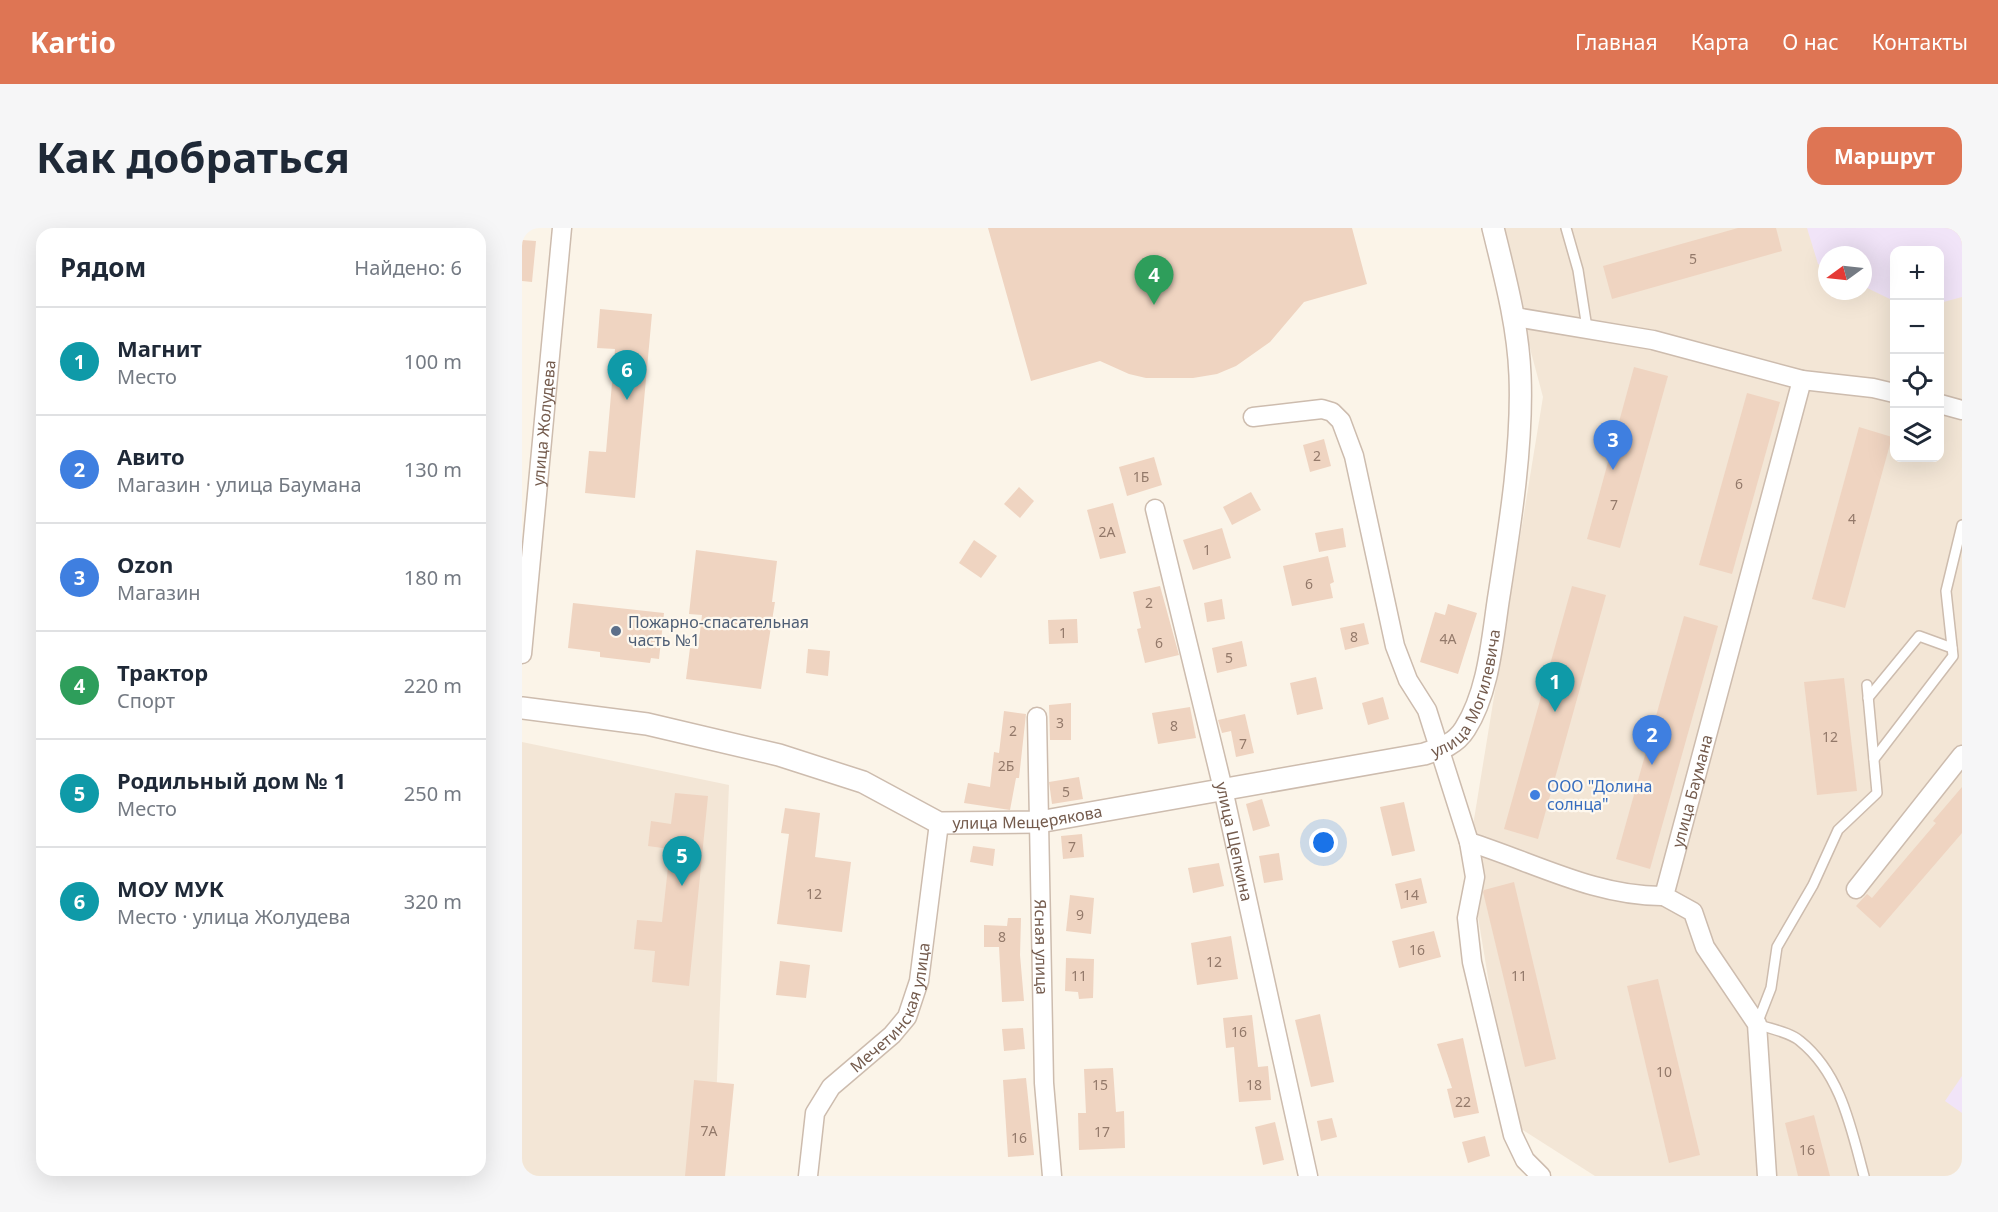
<!DOCTYPE html>
<html lang="ru">
<head>
<meta charset="utf-8">
<style>
  body { margin:0; font-family:"Noto Sans",sans-serif; background:#f6f6f7; color:#1f2937 }
  .controls { position:absolute; right:18px; top:18px; display:grid; overflow:hidden; border-radius:12px; box-shadow:0 6px 24px #0002 }
  .controls button { width:54px; height:54px; display:grid; place-items:center; padding:0; border:0; border-bottom:2px solid #e0e1e3; background:#fff; color:#1f2937; font:30px sans-serif }
  .compass { position:absolute; left:1296px; top:18px; width:54px; height:54px; border-radius:50%; background:#fff; box-shadow:0 6px 24px #0002; rotate:255deg }
  .you { position:absolute; left:802px; top:615px; width:21px; height:21px; margin:-15px; border:4px solid #fff; border-radius:50%; background:#1a73e8; box-shadow:0 0 0 9px #1a73e833 }
  .badge { display:grid; place-items:center; width:39px; height:39px; border-radius:50%; background:#de7554; color:#fff; font-size:20px; font-weight:700 }
  .pin { position:absolute; translate:-50% -50px; filter:drop-shadow(0 2px 3px #0008) }
  .pin::after { content:''; position:absolute; top:32px; width:21px; height:18px; background:inherit; clip-path:polygon(0 0,100% 0,50% 100%) }
  .list { margin:0; padding:0; list-style:none }
  h2 { display:flex; justify-content:space-between; align-items:center; height:78px; margin:0; padding:0 24px; font-size:26px }
  h2 small { font-size:20px; font-weight:400; color:#747a83 }
  .list li { display:grid; grid-template-columns:39px 1fr auto; gap:18px; align-items:center; box-sizing:border-box; height:108px; padding:0 24px; border-top:2px solid #e0e1e3 }
  .list b { display:block; font-size:22px; white-space:nowrap }
  .list p { margin:0; font-size:20px; white-space:nowrap; color:#747a83 }
  .list em { font-size:20px; font-style:normal; color:#747a83 }
  .icon { flex:none; width:33px; height:33px; fill:none; stroke:currentColor; stroke-width:2; stroke-linecap:round; stroke-linejoin:round }
  .map { position:relative; flex:none; width:1440px; height:948px; overflow:hidden; border-radius:18px }
  header { display:flex; align-items:center; gap:36px; box-sizing:border-box; height:84px; padding:0 30px; background:#de7554; color:#fff }
  header strong { font-size:28px }
  nav { display:flex; gap:33px; margin-inline-start:auto; font-size:21px }
  .intro { display:flex; align-items:center; justify-content:space-between; box-sizing:border-box; height:144px; padding:0 36px }
  h1 { margin:0; font-size:42px }
  .button { padding:15px 27px; border-radius:18px; background:#de7554; color:#fff; font-size:21px; font-weight:700 }
  main { display:flex; gap:36px; padding:0 36px }
  aside { flex:1; background:#fff; border-radius:18px; box-shadow:0 6px 24px #0002 }
  .map>svg:first-child { display:block }
  .residential { fill:#f3e6d6; fill-rule:evenodd }
  .education { fill:#f1e4f8 }
  .building { fill:#efd4c1 }
  .lines { fill:none; stroke-linecap:round; stroke-linejoin:round }
  .service-casing { stroke:#cdbcae; stroke-width:12 }
  .minor-casing { stroke:#cdbcae; stroke-width:21 }
  .tertiary-casing { stroke:#cdbcae; stroke-width:24 }
  .service { stroke:#fff; stroke-width:9 }
  .minor { stroke:#fff; stroke-width:18 }
  .tertiary { stroke:#fff; stroke-width:21 }
  .service-dot { fill:#5c6f8a; stroke:#fef8ee; stroke-width:2 }
  .shop-dot { fill:#3f7fe0; stroke:#fef8ee; stroke-width:2 }
  .labels { text-anchor:middle; dominant-baseline:central; stroke-width:4.5; stroke-linejoin:round; paint-order:stroke }
  .number-label { font-size:14px; fill:#93796a }
  .street-label { font-size:16px; fill:#745b4d; stroke:#fef8ee }
  .service-label { font-size:16px; fill:#4e5e75; stroke:#fef8ee; text-anchor:start }
  .shop-label { font-size:16px; fill:#366cbe; stroke:#fef8ee; text-anchor:start }
</style>
</head>
<body>
<header>
<strong>Kartio</strong>
<nav><a>Главная</a><a>Карта</a><a>О нас</a><a>Контакты</a></nav>
</header>
<div class="intro"><h1>Как добраться</h1><a class="button">Маршрут</a></div>
<main>
<aside>
<h2>Рядом<small>Найдено: 6</small></h2>
<ul class="list">
<li><span class="badge" style="background:#0f9aa8">1</span><div><b>Магнит</b><p>Место</p></div><em>100 m</em></li>
<li><span class="badge" style="background:#3f7fe0">2</span><div><b>Авито</b><p>Магазин · улица Баумана</p></div><em>130 m</em></li>
<li><span class="badge" style="background:#3f7fe0">3</span><div><b>Ozon</b><p>Магазин</p></div><em>180 m</em></li>
<li><span class="badge" style="background:#2e9e5b">4</span><div><b>Трактор</b><p>Спорт</p></div><em>220 m</em></li>
<li><span class="badge" style="background:#0f9aa8">5</span><div><b>Родильный дом № 1</b><p>Место</p></div><em>250 m</em></li>
<li><span class="badge" style="background:#0f9aa8">6</span><div><b>МОУ МУК</b><p>Место · улица Жолудева</p></div><em>320 m</em></li>
</ul>
</aside>
<div class="map">
<svg width="1440" height="948" viewBox="0 0 1440 948">
  <rect width="100%" height="100%" fill="#fbf4e8"/>
  <g class="residential">
    <path d="M976 0H1440V948H1073L990 895 946 628 1021 169ZM1372 22H1418V230H1372ZM1305 27H1341V63H1305Z"/>
    <path d="M0 514 207 557 191 948H0Z"/>
  </g>
  <g class="education">
    <path d="M1285 0H1440V69L1418 75V22H1372V73L1341 58V27H1305V40L1296 36Z"/>
    <path d="M1440 848V885L1423 873Z"/>
  </g>
  <g class="building">
    <path d="M466 0H830L845 56 782 74 748 114 714 138 695 146 671 150H624L607 146 578 133 509 153Z"/>
    <path d="M1216 0H1254L1260 23 1090 71 1081 38Z"/>
    <path d="M0 12 14 13 10 54 0 53Z"/>
    <path d="M78 81 130 86 113 270 63 265 67 223 84 224 93 121 75 120Z"/>
    <path d="M1112 139 1146 148 1098 320 1065 311Z"/>
    <path d="M1225 165 1258 174 1210 346 1177 337Z"/>
    <path d="M1337 199 1370 209 1323 380 1290 371Z"/>
    <path d="M802 211 809 238 788 244 781 217Z"/>
    <path d="M632 229 640 257 605 268 597 239Z"/>
    <path d="M497 259 512 273 498 290 482 276Z"/>
    <path d="M729 264 739 282 710 297 701 279Z"/>
    <path d="M591 275 604 325 578 331 565 282Z"/>
    <path d="M700 300 709 330 671 342 661 312Z"/>
    <path d="M821 300 824 319 797 324 793 305Z"/>
    <path d="M452 312 475 328 459 350 437 335Z"/>
    <path d="M174 322 255 333 250 374H253L239 461 164 451 168 420 176 421 180 387 167 386Z"/>
    <path d="M806 328 812 354 808 356 811 370 770 378 761 338Z"/>
    <path d="M638 358 657 427 623 435 615 401 619 400 611 364Z"/>
    <path d="M1050 358 1084 367 1016 611 982 601Z"/>
    <path d="M700 371 703 391 685 394 682 375Z"/>
    <path d="M51 375 142 385 137 431 129 430 128 435 78 429V424L46 420Z"/>
    <path d="M926 376 955 385 936 446 898 434 913 384 923 387Z"/>
    <path d="M1162 388 1196 398 1128 641 1094 631Z"/>
    <path d="M555 391 556 415 527 416 526 392Z"/>
    <path d="M842 395 847 416 823 422 818 400Z"/>
    <path d="M720 413 725 438 695 445 690 420Z"/>
    <path d="M286 421 308 423 306 448 284 445Z"/>
    <path d="M794 449 801 481 775 487 768 455Z"/>
    <path d="M1322 450 1335 563 1295 567 1282 454Z"/>
    <path d="M861 469 867 491 846 497 840 475Z"/>
    <path d="M549 475V512H528L527 477Z"/>
    <path d="M668 479 674 510 636 516 630 485Z"/>
    <path d="M482 483 504 486 497 550H494L488 582 442 575 446 555 468 559 472 524 477 525Z"/>
    <path d="M723 486 732 525 714 529 709 503 700 505 696 492Z"/>
    <path d="M557 549 561 571 530 576 527 554Z"/>
    <path d="M1440 559V605L1358 700 1334 678 1345 666 1350 670 1414 595 1411 593Z"/>
    <path d="M153 565 186 568 167 758 130 754 133 723 112 721 115 692 140 694 148 621 126 618 129 593 149 596Z"/>
    <path d="M740 571 748 598 731 603 724 576Z"/>
    <path d="M882 574 893 623 870 628 858 579Z"/>
    <path d="M263 580 298 585 293 629 329 634 320 704 255 696 267 606 259 605Z"/>
    <path d="M560 606 562 629 541 631 539 608Z"/>
    <path d="M451 618 473 621 471 638 448 634Z"/>
    <path d="M757 625 761 652 742 655 737 628Z"/>
    <path d="M697 635 702 658 671 665 666 640Z"/>
    <path d="M899 650 905 675 879 681 873 656Z"/>
    <path d="M992 654 1034 831 1003 839 961 664 962 662Z"/>
    <path d="M548 667 572 670 569 706 544 703Z"/>
    <path d="M486 690H499L498 727 502 773 480 774 477 719H462V697L485 698Z"/>
    <path d="M912 703 919 729 877 740 870 713Z"/>
    <path d="M709 708 716 751 675 757 669 715Z"/>
    <path d="M544 730 572 731 571 770 557 771 556 764 543 763Z"/>
    <path d="M258 733 288 737 284 770 254 767Z"/>
    <path d="M1136 751 1178 927 1147 935 1105 758Z"/>
    <path d="M798 786 812 854 789 859 773 792Z"/>
    <path d="M730 787 736 839 746 838 749 872 717 874 712 819 704 820 701 790Z"/>
    <path d="M501 800 503 821 482 823 480 801Z"/>
    <path d="M941 810 957 885 932 890 925 861 930 860 915 816Z"/>
    <path d="M591 840 594 884 602 883 603 920 557 922 556 885H564L562 841Z"/>
    <path d="M504 850 512 927 486 929 481 852Z"/>
    <path d="M172 852 212 856 203 948H163Z"/>
    <path d="M1292 887 1308 948H1276L1263 895Z"/>
    <path d="M810 890 815 909 799 913 795 893Z"/>
    <path d="M753 894 762 932 741 937 733 899Z"/>
    <path d="M963 908 968 928 946 935 940 914Z"/>
  </g>
  <g class="lines">
    <g class="service-casing">
      <g id="service">
        <path d="M1044 0 1056 42 1065 100"/>
        <path d="M1346 470 1397 408 1430 420"/>
        <path d="M1352 531 1431 428 1424 363 1440 297"/>
        <path d="M1342 948C1329 900 1319 846 1278 813 1268 804 1248 801 1235 796L1249 760 1255 719 1291 657 1316 602 1355 565 1345 457"/>
      </g>
    </g>
    <g class="minor-casing">
      <g id="minor">
        <path d="M993 89 1131 112 1280 152 1351 160 1372 165"/>
        <path d="M1418 176 1440 182"/>
        <path d="M731 189 800 181 810 184 819 193 832 228 873 418 886 452 905 482 947 614 953 649 945 690 950 734 991 907 1003 932 1019 948"/>
        <path id="s1" d="M633 281 701 561 786 948"/>
        <path id="s2" d="M0 426 40 0"/>
        <path id="s3" d="M515 489 522 855 530 948"/>
        <path d="M947 614C1011 634 1074 669 1142 668"/>
        <path d="M1334 661 1440 527"/>
        <path id="s4" d="M286 948 293 885 309 859 370 807 385 789 397 753 417 595"/>
        <path id="s5" d="M1245 948 1235 796 1183 719 1171 684 1142 668 1280 152"/>
      </g>
    </g>
    <g class="tertiary-casing">
      <g id="tertiary">
        <path id="s6" d="M0 480 125 496 257 527 341 554 417 595 517 594 902 526C918 521 933 517 943 501 966 465 970 415 976 374 987 303 1001 219 998 147 996 97 983 49 971 0"/>
      </g>
    </g>
    <use href="#service" class="service"/>
    <use href="#minor" class="minor"/>
    <use href="#tertiary" class="tertiary"/>
  </g>
  <circle class="service-dot" cx="94" cy="403" r="6"/>
  <circle class="shop-dot" cx="1013" cy="567" r="6"/>
  <g class="labels">
    <g class="number-label">
      <text x="1171" y="30">5</text>
      <text x="795" y="227">2</text>
      <text x="619" y="248">1Б</text>
      <text x="1217" y="255">6</text>
      <text x="1092" y="276">7</text>
      <text x="1330" y="290">4</text>
      <text x="585" y="303">2А</text>
      <text x="685" y="321">1</text>
      <text x="787" y="355">6</text>
      <text x="627" y="374">2</text>
      <text x="541" y="404">1</text>
      <text x="832" y="408">8</text>
      <text x="926" y="410">4А</text>
      <text x="637" y="414">6</text>
      <text x="707" y="429">5</text>
      <text x="538" y="494">3</text>
      <text x="652" y="497">8</text>
      <text x="491" y="502">2</text>
      <text x="1308" y="508">12</text>
      <text x="721" y="515">7</text>
      <text x="484" y="537">2Б</text>
      <text x="544" y="563">5</text>
      <text x="550" y="618">7</text>
      <text x="292" y="665">12</text>
      <text x="889" y="666">14</text>
      <text x="558" y="686">9</text>
      <text x="480" y="708">8</text>
      <text x="895" y="721">16</text>
      <text x="692" y="733">12</text>
      <text x="557" y="747">11</text>
      <text x="997" y="747">11</text>
      <text x="717" y="803">16</text>
      <text x="1142" y="843">10</text>
      <text x="578" y="856">15</text>
      <text x="732" y="856">18</text>
      <text x="941" y="873">22</text>
      <text x="187" y="902">7А</text>
      <text x="580" y="903">17</text>
      <text x="497" y="909">16</text>
      <text x="1285" y="921">16</text>
    </g>
    <g class="street-label">
      <text stroke="none"><textPath href="#s2" startOffset="232">улица Жолудева</textPath></text>
      <text stroke="none"><textPath href="#s6" startOffset="1008">улица Могилевича</textPath></text>
      <text stroke="none"><textPath href="#s5" startOffset="424">улица Баумана</textPath></text>
      <text stroke="none"><textPath href="#s6" startOffset="525">улица Мещерякова</textPath></text>
      <text stroke="none"><textPath href="#s1" startOffset="342">улица Щепкина</textPath></text>
      <text stroke="none"><textPath href="#s3" startOffset="230">Ясная улица</textPath></text>
      <text stroke="none"><textPath href="#s4" startOffset="198">Мечетинская улица</textPath></text>
    </g>
    <g class="service-label">
      <text x="106" y="394">Пожарно-спасательная<tspan x="106" dy="18">часть №1</tspan></text>
    </g>
    <g class="shop-label">
      <text x="1025" y="558">ООО "Долина<tspan x="1025" dy="18">солнца"</tspan></text>
    </g>
  </g>
</svg>
<div class="controls">
<button>+</button>
<button>−</button>
<button><svg class="icon" aria-label="locate" viewBox="0 0 24 24"><circle cx="12" cy="12" r="6"/><path d="M12 2v4M12 18v4M2 12h4M18 12h4"/></svg></button>
<button><svg class="icon" aria-label="layers" viewBox="0 0 24 24"><path d="M12 4l9 5-9 5-9-5zM3 14l9 5 9-5"/></svg></button>
</div>
<svg class="compass" viewBox="-18 -18 36 36"><path d="M0-13l5 13h-10z" fill="#e53935"/><path d="M0 13l5-13h-10z" fill="#747a83"/></svg>
<div class="you"></div>
<div class="pin badge" style="left:1033px;top:484px;background:#0f9aa8">1</div>
<div class="pin badge" style="left:1130px;top:537px;background:#3f7fe0">2</div>
<div class="pin badge" style="left:1091px;top:242px;background:#3f7fe0">3</div>
<div class="pin badge" style="left:632px;top:77px;background:#2e9e5b">4</div>
<div class="pin badge" style="left:160px;top:658px;background:#0f9aa8">5</div>
<div class="pin badge" style="left:105px;top:172px;background:#0f9aa8">6</div>
</div>
</main>
</body>
</html>
